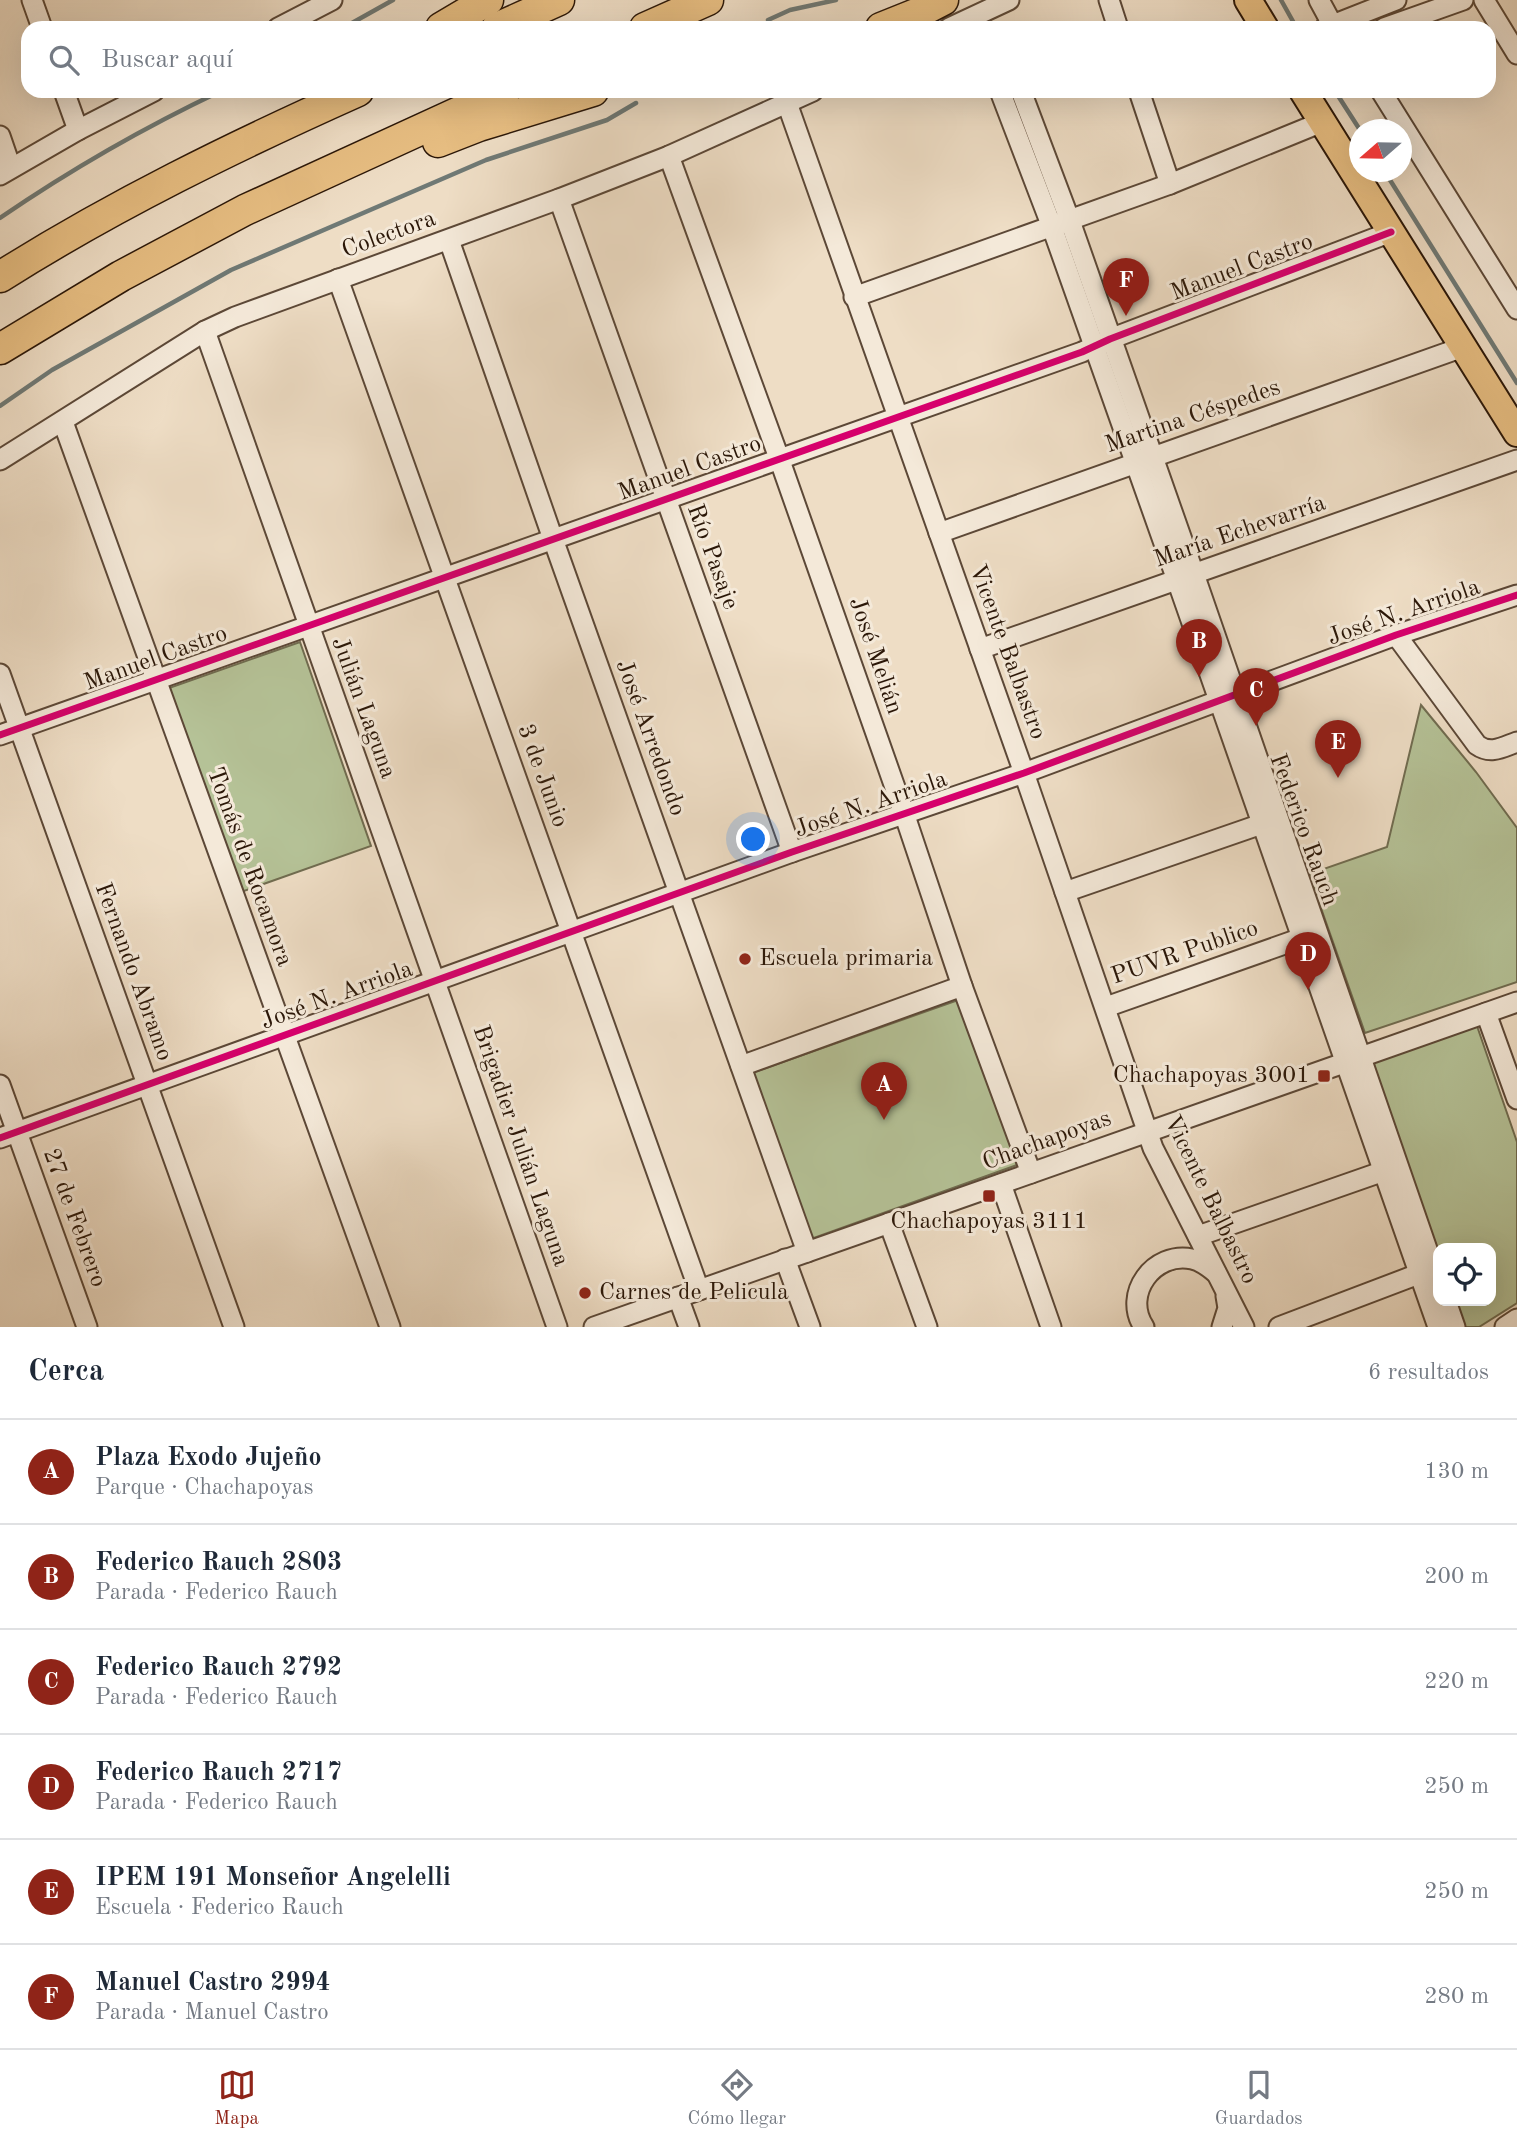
<!DOCTYPE html>
<html lang="es">
<head>
<meta charset="utf-8">
<style>
  body { margin:0; font-family:"Old Standard TT",serif; background:#f6f6f7; color:#1f2937 }
  .controls { position:absolute; right:21px; bottom:21px; display:grid; overflow:hidden; border-radius:14px; box-shadow:0 7px 28px #0002 }
  .controls button { width:63px; height:63px; display:grid; place-items:center; padding:0; border:0; border-bottom:2px solid #e0e1e3; background:#fff; color:#1f2937; font:35px sans-serif }
  .compass { position:absolute; left:1349px; top:119px; width:63px; height:63px; border-radius:50%; background:#fff; box-shadow:0 7px 28px #0002; rotate:250deg }
  .you { position:absolute; left:754px; top:840px; width:24px; height:24px; margin:-18px; border:5px solid #fff; border-radius:50%; background:#1a73e8; box-shadow:0 0 0 10px #1a73e833 }
  .badge { display:grid; place-items:center; width:46px; height:46px; border-radius:50%; background:#8f2418; color:#fff; font-size:23px; font-weight:700 }
  .pin { position:absolute; translate:-50% -58px; filter:drop-shadow(0 2px 4px #0008) }
  .pin::after { content:''; position:absolute; top:37px; width:24px; height:21px; background:inherit; clip-path:polygon(0 0,100% 0,50% 100%) }
  .list { margin:0; padding:0; list-style:none }
  h2 { display:flex; justify-content:space-between; align-items:center; height:91px; margin:0; padding:0 28px; font-size:30px }
  h2 small { font-size:23px; font-weight:400; color:#747a83 }
  .list li { display:grid; grid-template-columns:46px 1fr auto; gap:21px; align-items:center; box-sizing:border-box; height:105px; padding:0 28px; border-top:2px solid #e0e1e3 }
  .list b { display:block; font-size:26px; white-space:nowrap }
  .list p { margin:0; font-size:23px; white-space:nowrap; color:#747a83 }
  .list em { font-size:23px; font-style:normal; color:#747a83 }
  .icon { flex:none; width:38px; height:38px; fill:none; stroke:currentColor; stroke-width:2; stroke-linecap:round; stroke-linejoin:round }
  .map { position:relative; flex:none; width:1517px; height:1327px; overflow:hidden }
  .search { position:absolute; background:#fff; box-shadow:0 7px 28px #0002; left:21px; right:21px; top:21px; height:77px; display:flex; align-items:center; gap:18px; box-sizing:border-box; padding:0 24px; border-radius:21px; color:#747a83; font-size:26px }
  .sheet { height:721px; background:#fff }
  nav { display:flex; justify-content:space-around; align-items:center; box-sizing:border-box; height:98px; border-top:2px solid #e0e1e3; background:#fff; font-size:19px; color:#747a83 }
  nav a { display:grid; justify-items:center; gap:4px }
  nav .on { color:#8f2418 }
  .map>svg:first-child { display:block }
  .green { fill:#b5c297; stroke:#706c50; stroke-width:2 }
  .lines { fill:none; stroke-linecap:round; stroke-linejoin:round }
  .stream { stroke:#6f7975; stroke-width:4.5 }
  .minor-casing { stroke:#5c4837; stroke-width:23 }
  .major-casing { stroke:#2b1708; stroke-width:30 }
  .highway-casing { stroke:#2b1708; stroke-width:33 }
  .minor { stroke:#f4e9d9; stroke-width:19 }
  .major { stroke:#e7be82; stroke-width:26 }
  .highway { stroke:#e7be82; stroke-width:30 }
  .cycleway-casing { stroke:#f4e9d9; stroke-width:11 }
  .cycleway { stroke:#d6006c; stroke-width:7 }
  .poi-dot { fill:#8f2418; stroke:#f4e9d9; stroke-width:2.5 }
  .labels { text-anchor:middle; dominant-baseline:central; stroke-width:6; stroke-linejoin:round; paint-order:stroke }
  .street-label { font-size:24px; fill:#2b1708; stroke:#f4e9d9 }
  .poi-label { font-size:24px; fill:#2b1708; stroke:#f4e9d9; text-anchor:start }
</style>
</head>
<body>
<div class="map">
<svg width="1517" height="1327" viewBox="0 0 1517 1327">
  <rect width="100%" height="100%" fill="#eeddc5"/>
  <filter id="stains"><feTurbulence type="fractalNoise" baseFrequency=".00286" numOctaves="4"/><feColorMatrix values="0 0 0 0 .2 0 0 0 0 .09 0 0 0 0 .02 0 0 0 .5 -.17"/></filter>
  <radialGradient id="worn" r=".72"><stop offset=".6" stop-color="#630" stop-opacity="0"/><stop offset="1" stop-color="#630" stop-opacity=".3"/></radialGradient>
  <g class="green">
    <path d="M300 642 371 846 241 892 169 688Z"/>
    <path d="M1421 705 1476 772 1517 828V982L1365 1033 1309 874 1387 847Z"/>
    <path d="M961 999 1017 1165 811 1239 749 1074Z"/>
    <path d="M1477 1026 1517 1142V1303L1479 1327H1462L1453 1301H1491V1248H1438V1258L1371 1060Z"/>
  </g>
  <g class="lines">
    <g class="stream">
      <path d="M1281 0 1295 25"/>
      <path d="M768 20 790 10 836 0"/>
      <path d="M343 28 393 0"/>
      <path d="M1335 91 1360 130"/>
      <path d="M1385 172 1517 383"/>
      <path d="M0 218C70 170 145 127 221 91"/>
      <path d="M0 406 52 370 231 270 486 160 607 120 636 103"/>
    </g>
    <g class="minor-casing">
      <g id="minor">
        <path d="M32 0 42 28"/>
        <path d="M1109 0 1118 28"/>
        <path d="M1319 0 1332 24"/>
        <path d="M1484 0 1517 54"/>
        <path d="M278 28 332 0"/>
        <path d="M949 28 1009 0"/>
        <path d="M1325 28 1396 0"/>
        <path d="M1384 28 1463 0"/>
        <path d="M64 91 78 130"/>
        <path d="M1000 91 1052 227 1177 580 1438 1327"/>
        <path d="M1021 91 1070 221 1194 574 1438 1281"/>
        <path d="M1139 91 1170 184"/>
        <path d="M1381 91 1517 309"/>
        <path d="M787 103 1024 773 1153 1148 1244 1327"/>
        <path d="M0 136 11 168"/>
        <path d="M669 156 779 458 904 813 962 986 1031 1173"/>
        <path d="M0 175 78 130 154 91"/>
        <path d="M559 199 792 852"/>
        <path d="M449 240 553 539 807 1252"/>
        <path d="M338 279 699 1290"/>
        <path d="M854 297 1170 184 1322 122"/>
        <path d="M205 331 557 1327"/>
        <path d="M63 422 390 1327"/>
        <path d="M0 460 205 331 235 317 559 199 669 156 813 91"/>
        <path d="M939 533 1463 347"/>
        <path d="M1396 635 1477 745C1491 755 1503 747 1517 742"/>
        <path d="M980 649 1517 460"/>
        <path d="M0 674 234 1327"/>
        <path d="M0 735 1082 352 1110 339 1391 232"/>
        <path d="M1065 892 1273 820"/>
        <path d="M1106 1007 1313 934"/>
        <path d="M1486 1013 1517 1099"/>
        <path d="M741 1066 962 986"/>
        <path d="M0 1085 87 1327"/>
        <path d="M0 1138 792 852 1024 773 1396 635 1517 595"/>
        <path d="M1001 1184 1051 1327"/>
        <path d="M889 1223 927 1327"/>
        <path d="M1198 1236 1384 1171"/>
        <path d="M785 1259 810 1327"/>
        <path d="M678 1297 689 1327"/>
        <path d="M1446 1301 1455 1327"/>
        <path d="M594 1327 1517 1002"/>
        <path d="M1144 1327C1122 1294 1154 1251 1192 1259 1201 1261 1209 1267 1216 1273"/>
        <path d="M1222 1327 1228 1308 1226 1296"/>
        <path d="M1279 1327 1421 1273"/>
        <path d="M1505 1327 1517 1319"/>
      </g>
    </g>
    <g class="major-casing">
      <g id="major">
        <path d="M1248 0 1265 28"/>
        <path d="M1303 91 1517 433"/>
      </g>
    </g>
    <g class="highway-casing">
      <g id="highway">
        <path d="M441 28 488 0"/>
        <path d="M497 28 559 0"/>
        <path d="M645 28 708 0"/>
        <path d="M881 28 916 14 943 0"/>
        <path d="M438 142 479 126 593 91"/>
        <path d="M0 277C114 205 235 146 358 91"/>
        <path d="M0 349 121 276 245 210 505 91"/>
      </g>
    </g>
    <use href="#minor" class="minor"/>
    <use href="#major" class="major"/>
    <use href="#highway" class="highway"/>
    <g class="cycleway-casing">
      <g id="cycleway">
        <path d="M0 735 1082 352 1110 339 1391 232"/>
        <path d="M0 1138 792 852 1024 773 1396 635 1517 595"/>
      </g>
    </g>
    <use href="#cycleway" class="cycleway"/>
  </g>
  <g class="poi-dot">
    <circle cx="745" cy="959" r="7"/>
    <rect x="1317" y="1069" width="14" height="14" rx="3.5"/>
    <rect x="982" y="1189" width="14" height="14" rx="3.5"/>
    <circle cx="585" cy="1293" r="7"/>
  </g>
  <g class="labels">
    <g class="street-label">
      <text transform="translate(389 235) rotate(-20)">Colectora</text>
      <text transform="translate(1242 268) rotate(-21)">Manuel Castro</text>
      <text transform="translate(1193 417) rotate(-19)">Martina Céspedes</text>
      <text transform="translate(690 469) rotate(-20)">Manuel Castro</text>
      <text transform="translate(1240 532) rotate(-19)">María Echevarría</text>
      <text transform="translate(712 557) rotate(70)">Río Pasaje</text>
      <text transform="translate(1404 613) rotate(-19)">José N. Arriola</text>
      <text transform="translate(1007 652) rotate(70)">Vicente Balbastro</text>
      <text transform="translate(875 656) rotate(71)">José Melián</text>
      <text transform="translate(156 659) rotate(-20)">Manuel Castro</text>
      <text transform="translate(363 708) rotate(70)">Julián Laguna</text>
      <text transform="translate(650 738) rotate(70)">José Arredondo</text>
      <text transform="translate(542 776) rotate(70)">3 de Junio</text>
      <text transform="translate(871 805) rotate(-19)">José N. Arriola</text>
      <text transform="translate(1303 830) rotate(70)">Federico Rauch</text>
      <text transform="translate(249 867) rotate(70)">Tomás de Rocamora</text>
      <text transform="translate(1185 953) rotate(-19)">PUVR Publico</text>
      <text transform="translate(133 972) rotate(70)">Fernando Abramo</text>
      <text transform="translate(337 996) rotate(-20)">José N. Arriola</text>
      <text transform="translate(1047 1141) rotate(-20)">Chachapoyas</text>
      <text transform="translate(520 1146) rotate(71)">Brigadier Julián Laguna</text>
      <text transform="translate(1210 1200) rotate(64)">Vicente Balbastro</text>
      <text transform="translate(74 1218) rotate(70)">27 de Febrero</text>
    </g>
    <g class="poi-label">
      <text x="759" y="959">Escuela primaria</text>
      <text x="1310" y="1076" text-anchor="end">Chachapoyas 3001</text>
      <text x="989" y="1222" text-anchor="middle">Chachapoyas 3111</text>
      <text x="599" y="1293">Carnes de Pelicula</text>
    </g>
  </g>
  <rect width="100%" height="100%" filter="url(#stains)"/>
  <rect width="100%" height="100%" fill="url(#worn)"/>
</svg>
<div class="controls">
<button><svg class="icon" aria-label="locate" viewBox="0 0 24 24"><circle cx="12" cy="12" r="6"/><path d="M12 2v4M12 18v4M2 12h4M18 12h4"/></svg></button>
</div>
<svg class="compass" viewBox="-18 -18 36 36"><path d="M0-13l5 13h-10z" fill="#e53935"/><path d="M0 13l5-13h-10z" fill="#747a83"/></svg>
<div class="you"></div>
<div class="pin badge" style="left:884px;top:1120px">A</div>
<div class="pin badge" style="left:1199px;top:677px">B</div>
<div class="pin badge" style="left:1256px;top:726px">C</div>
<div class="pin badge" style="left:1308px;top:990px">D</div>
<div class="pin badge" style="left:1338px;top:778px">E</div>
<div class="pin badge" style="left:1126px;top:316px">F</div>
<div class="search"><svg class="icon" aria-label="search" viewBox="0 0 24 24"><circle cx="10" cy="10" r="6"/><path d="M15 15l6 6"/></svg>Buscar aquí</div>
</div>
<section class="sheet">
<h2>Cerca<small>6 resultados</small></h2>
<ul class="list">
<li><span class="badge">A</span><div><b>Plaza Exodo Jujeño</b><p>Parque · Chachapoyas</p></div><em>130 m</em></li>
<li><span class="badge">B</span><div><b>Federico Rauch 2803</b><p>Parada · Federico Rauch</p></div><em>200 m</em></li>
<li><span class="badge">C</span><div><b>Federico Rauch 2792</b><p>Parada · Federico Rauch</p></div><em>220 m</em></li>
<li><span class="badge">D</span><div><b>Federico Rauch 2717</b><p>Parada · Federico Rauch</p></div><em>250 m</em></li>
<li><span class="badge">E</span><div><b>IPEM 191 Monseñor Angelelli</b><p>Escuela · Federico Rauch</p></div><em>250 m</em></li>
<li><span class="badge">F</span><div><b>Manuel Castro 2994</b><p>Parada · Manuel Castro</p></div><em>280 m</em></li>
</ul>
</section>
<nav>
<a class="on"><svg class="icon" aria-label="map" viewBox="0 0 24 24"><path d="M3 6l6-2 6 2 6-2v14l-6 2-6-2-6 2zM9 4v14M15 6v14"/></svg>Mapa</a>
<a><svg class="icon" aria-label="directions" viewBox="0 0 24 24"><path d="M12 3l9 9-9 9-9-9zM9 14v-3h6M13 9l2 2-2 2"/></svg>Cómo llegar</a>
<a><svg class="icon" aria-label="saved" viewBox="0 0 24 24"><path d="M7 4h10v16l-5-4-5 4z"/></svg>Guardados</a>
</nav>
</body>
</html>
